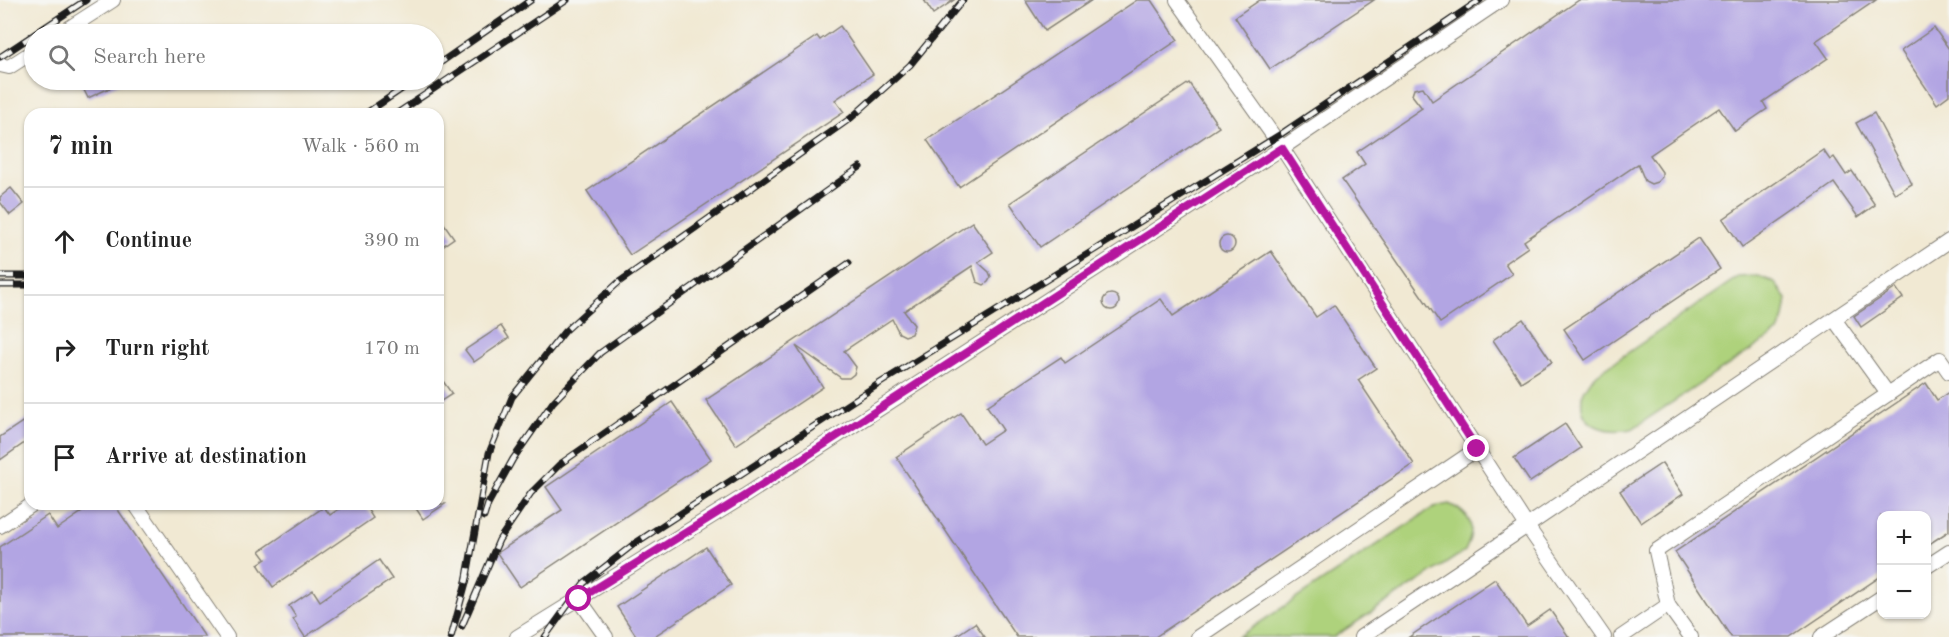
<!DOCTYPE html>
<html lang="en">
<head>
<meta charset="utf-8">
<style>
  body { margin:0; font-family:"Old Standard TT",serif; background:#f6f6f6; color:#222 }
  .controls { position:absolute; right:18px; bottom:18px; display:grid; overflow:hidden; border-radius:12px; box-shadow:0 2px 4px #0004 }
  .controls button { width:54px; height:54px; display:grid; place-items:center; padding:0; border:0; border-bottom:2px solid #e0e0e0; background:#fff; color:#222; font:30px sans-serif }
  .stop { position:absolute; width:18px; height:18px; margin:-14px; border:4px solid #b5179e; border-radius:50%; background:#fff }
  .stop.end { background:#b5179e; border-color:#fff; box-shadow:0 2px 6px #0008 }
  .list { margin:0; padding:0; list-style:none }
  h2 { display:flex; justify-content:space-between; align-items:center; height:78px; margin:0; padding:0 24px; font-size:26px }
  h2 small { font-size:20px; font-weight:400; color:#767676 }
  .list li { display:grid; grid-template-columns:39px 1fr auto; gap:18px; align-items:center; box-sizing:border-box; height:108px; padding:0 24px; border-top:2px solid #e0e0e0 }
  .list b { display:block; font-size:22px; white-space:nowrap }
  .list em { font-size:20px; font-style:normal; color:#767676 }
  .icon { flex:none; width:33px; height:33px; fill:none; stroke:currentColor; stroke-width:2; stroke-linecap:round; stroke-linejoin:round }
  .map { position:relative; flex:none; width:1949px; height:637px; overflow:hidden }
  .search { position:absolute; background:#fff; box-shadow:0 2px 4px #0004; left:24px; top:24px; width:420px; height:66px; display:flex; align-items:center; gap:15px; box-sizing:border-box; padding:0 21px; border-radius:33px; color:#767676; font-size:22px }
  .panel { position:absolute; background:#fff; box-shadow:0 2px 4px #0004; left:24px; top:108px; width:420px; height:402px; border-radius:18px }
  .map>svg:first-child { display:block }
  .green { fill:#aed27c; stroke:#65774c; stroke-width:1.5 }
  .building { fill:#b2a5e3 }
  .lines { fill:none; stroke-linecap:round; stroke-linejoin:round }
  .street-casing { stroke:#868278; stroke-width:16 }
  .street { stroke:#fff; stroke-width:14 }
  .rail-casing { stroke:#1c1c1c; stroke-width:7 }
  .rail { stroke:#f6f6f2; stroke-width:4.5; stroke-dasharray:14; stroke-linecap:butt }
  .route { stroke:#b5179e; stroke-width:8 }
</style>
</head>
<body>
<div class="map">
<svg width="1949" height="637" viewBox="0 0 1949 637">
  <rect width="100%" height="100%" fill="#f6f6f2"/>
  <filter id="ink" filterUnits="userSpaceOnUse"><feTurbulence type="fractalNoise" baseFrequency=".0167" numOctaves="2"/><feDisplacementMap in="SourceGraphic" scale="12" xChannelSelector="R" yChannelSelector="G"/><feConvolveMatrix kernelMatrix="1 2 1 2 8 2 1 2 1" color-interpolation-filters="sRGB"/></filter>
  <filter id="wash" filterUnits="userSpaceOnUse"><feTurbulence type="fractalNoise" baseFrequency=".008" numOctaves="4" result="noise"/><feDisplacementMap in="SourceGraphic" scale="24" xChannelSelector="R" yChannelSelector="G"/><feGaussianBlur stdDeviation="1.35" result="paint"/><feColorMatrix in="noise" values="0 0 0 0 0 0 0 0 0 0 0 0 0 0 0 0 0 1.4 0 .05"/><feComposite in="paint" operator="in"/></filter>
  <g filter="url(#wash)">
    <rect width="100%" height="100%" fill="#f1e9d3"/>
    <g class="green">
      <path d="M1758 276 1774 282 1787 299 1784 318 1778 332 1632 429C1609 433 1578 429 1582 397 1583 390 1590 382 1594 376L1738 277Z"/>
      <path d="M1449 504C1473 515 1476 528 1465 551L1334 637H1238L1434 507Z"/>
    </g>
    <g id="blocks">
      <g class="building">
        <path d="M924 0H954L933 14Z"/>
        <path d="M1025 0H1092L1045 31Z"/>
        <path d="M1137 0H1151L1178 40 959 187 927 140Z"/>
        <path d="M1260 0H1374L1270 69 1235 17Z"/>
        <path d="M1579 0H1876L1816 41 1828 58 1763 102 1767 109 1735 131 1719 108 1650 155 1662 172V177L1657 182 1651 184 1645 181 1638 164 1524 241 1528 247 1505 263 1512 274 1440 323 1342 180 1365 164 1357 152 1422 108 1412 95 1414 89 1423 87 1432 101Z"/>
        <path d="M840 26 873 74 835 100 844 112 630 255 587 191 817 36 820 40Z"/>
        <path d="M1934 28 1949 49V95L1937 104 1901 51Z"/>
        <path d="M91 80H127L88 98 81 84Z"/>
        <path d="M1189 83 1219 127 1040 247 1010 203Z"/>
        <path d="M1874 113 1912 184 1895 194 1856 123Z"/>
        <path d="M1823 150 1830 160 1834 157 1846 175 1852 171 1875 205 1858 217 1834 183 1742 247 1723 219Z"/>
        <path d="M11 188 24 204 10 215 0 202V197Z"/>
        <path d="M438 215 454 238 438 249Z"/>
        <path d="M972 222 993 252 978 262 989 272 991 277 988 282 984 285 977 282 972 266 904 311 914 325 911 334 905 336 899 333 892 319 844 351 856 367 854 374 849 378H841L796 346 823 387 736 445 706 400Z"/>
        <circle cx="1227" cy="244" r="8"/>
        <path d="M1699 238 1720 269 1585 360 1564 329Z"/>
        <path d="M1271 251 1316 317 1334 305 1376 368 1358 380 1414 464 1155 637H1017L896 457 961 413 982 444 1003 430 987 406 1023 382 1061 357 1065 363 1161 299 1173 316Z"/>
        <path d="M1896 288 1903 298 1861 327 1854 316Z"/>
        <circle cx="1111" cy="302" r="8"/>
        <path d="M1523 319 1552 362 1521 382 1493 340Z"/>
        <path d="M501 326 509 338 474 362 465 350Z"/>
        <path d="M438 374 452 394 438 403Z"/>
        <path d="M1926 383 1937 400 1949 392V531L1926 546V516H1881V576L1791 637H1731L1675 552Z"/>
        <path d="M672 402 711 459 520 587 497 553 562 510 546 487Z"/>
        <path d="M30 417V439L0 460V437Z"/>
        <path d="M1565 424 1581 448 1530 482 1514 458Z"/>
        <path d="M1662 463 1683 494 1641 523 1620 491Z"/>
        <path d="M94 504H114L205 637H0V547L48 515 57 529Z"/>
        <path d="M347 504H364L373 518 273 587 258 564 266 559 260 551 324 507 330 515Z"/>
        <path d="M413 504H445L423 519Z"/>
        <path d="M706 547 731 585 653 637H637L617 607Z"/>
        <path d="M379 560 392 579 305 637 293 619 296 617 289 606 313 590 320 601Z"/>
        <path d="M1495 579 1527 626 1550 610 1569 637H1409Z"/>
        <path d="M975 623 985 637H954Z"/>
      </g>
    </g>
  </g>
  <g filter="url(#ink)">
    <use href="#blocks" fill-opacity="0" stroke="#868278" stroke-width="1.5"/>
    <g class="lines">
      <g class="street-casing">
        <g id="street">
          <path d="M1501 0 1282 148 1527 526 1949 241"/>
          <path d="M60 34 113 0"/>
          <path d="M0 65 9 67 34 51"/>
          <path d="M1834 319 1888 394"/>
          <path d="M135 504 227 637"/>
          <path d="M0 526 33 504"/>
          <path d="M1926 567 1949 552"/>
          <path d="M579 599 606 637"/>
          <path d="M517 637 746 495 1282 148 1177 0"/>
          <path d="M1198 637 1477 449"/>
          <path d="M1361 637 1527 526 1604 637"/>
          <path d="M1621 637 1668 605"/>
          <path d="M1691 637 1668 605 1656 551 1940 359 1949 372"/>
          <path d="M1821 637 1882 597"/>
        </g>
      </g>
      <use href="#street" class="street"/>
      <g class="rail-casing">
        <g id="rail">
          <path d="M0 57 86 0"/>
          <path d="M434 67 531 0"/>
          <path d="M365 114 415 80"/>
          <path d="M396 114 567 0"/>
          <path d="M0 276H30"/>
          <path d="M0 285H30"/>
          <path d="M484 517 488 504 513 459 553 402 600 353 860 167"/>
          <path d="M466 582 489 453 512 397 565 331 619 282 851 118 910 65 963 0"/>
          <path d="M462 626 499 540 531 493 560 464 849 263"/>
          <path d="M451 637 468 575"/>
          <path d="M545 637 584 583 634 544 877 385 1281 134 1480 0"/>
        </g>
      </g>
      <use href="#rail" class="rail"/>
    </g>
  </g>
  <g class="lines" filter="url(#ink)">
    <path class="route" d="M579 599 746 495 1282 148 1477 449"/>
  </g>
</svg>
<div class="controls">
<button>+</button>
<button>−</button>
</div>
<div class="stop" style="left:579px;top:599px"></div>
<div class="stop end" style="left:1477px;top:449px"></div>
<div class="search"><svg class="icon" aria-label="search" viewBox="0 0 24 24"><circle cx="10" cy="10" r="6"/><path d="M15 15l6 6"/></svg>Search here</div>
<section class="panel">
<h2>7 min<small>Walk · 560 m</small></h2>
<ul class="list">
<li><svg class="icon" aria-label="ahead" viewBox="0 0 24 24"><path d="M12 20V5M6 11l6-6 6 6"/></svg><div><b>Continue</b></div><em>390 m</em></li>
<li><svg class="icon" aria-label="right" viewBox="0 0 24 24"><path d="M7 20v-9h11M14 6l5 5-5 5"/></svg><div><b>Turn right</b></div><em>170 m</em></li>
<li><svg class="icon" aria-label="arrive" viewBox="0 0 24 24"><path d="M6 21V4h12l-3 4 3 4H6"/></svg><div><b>Arrive at destination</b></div></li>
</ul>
</section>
</div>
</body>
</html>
